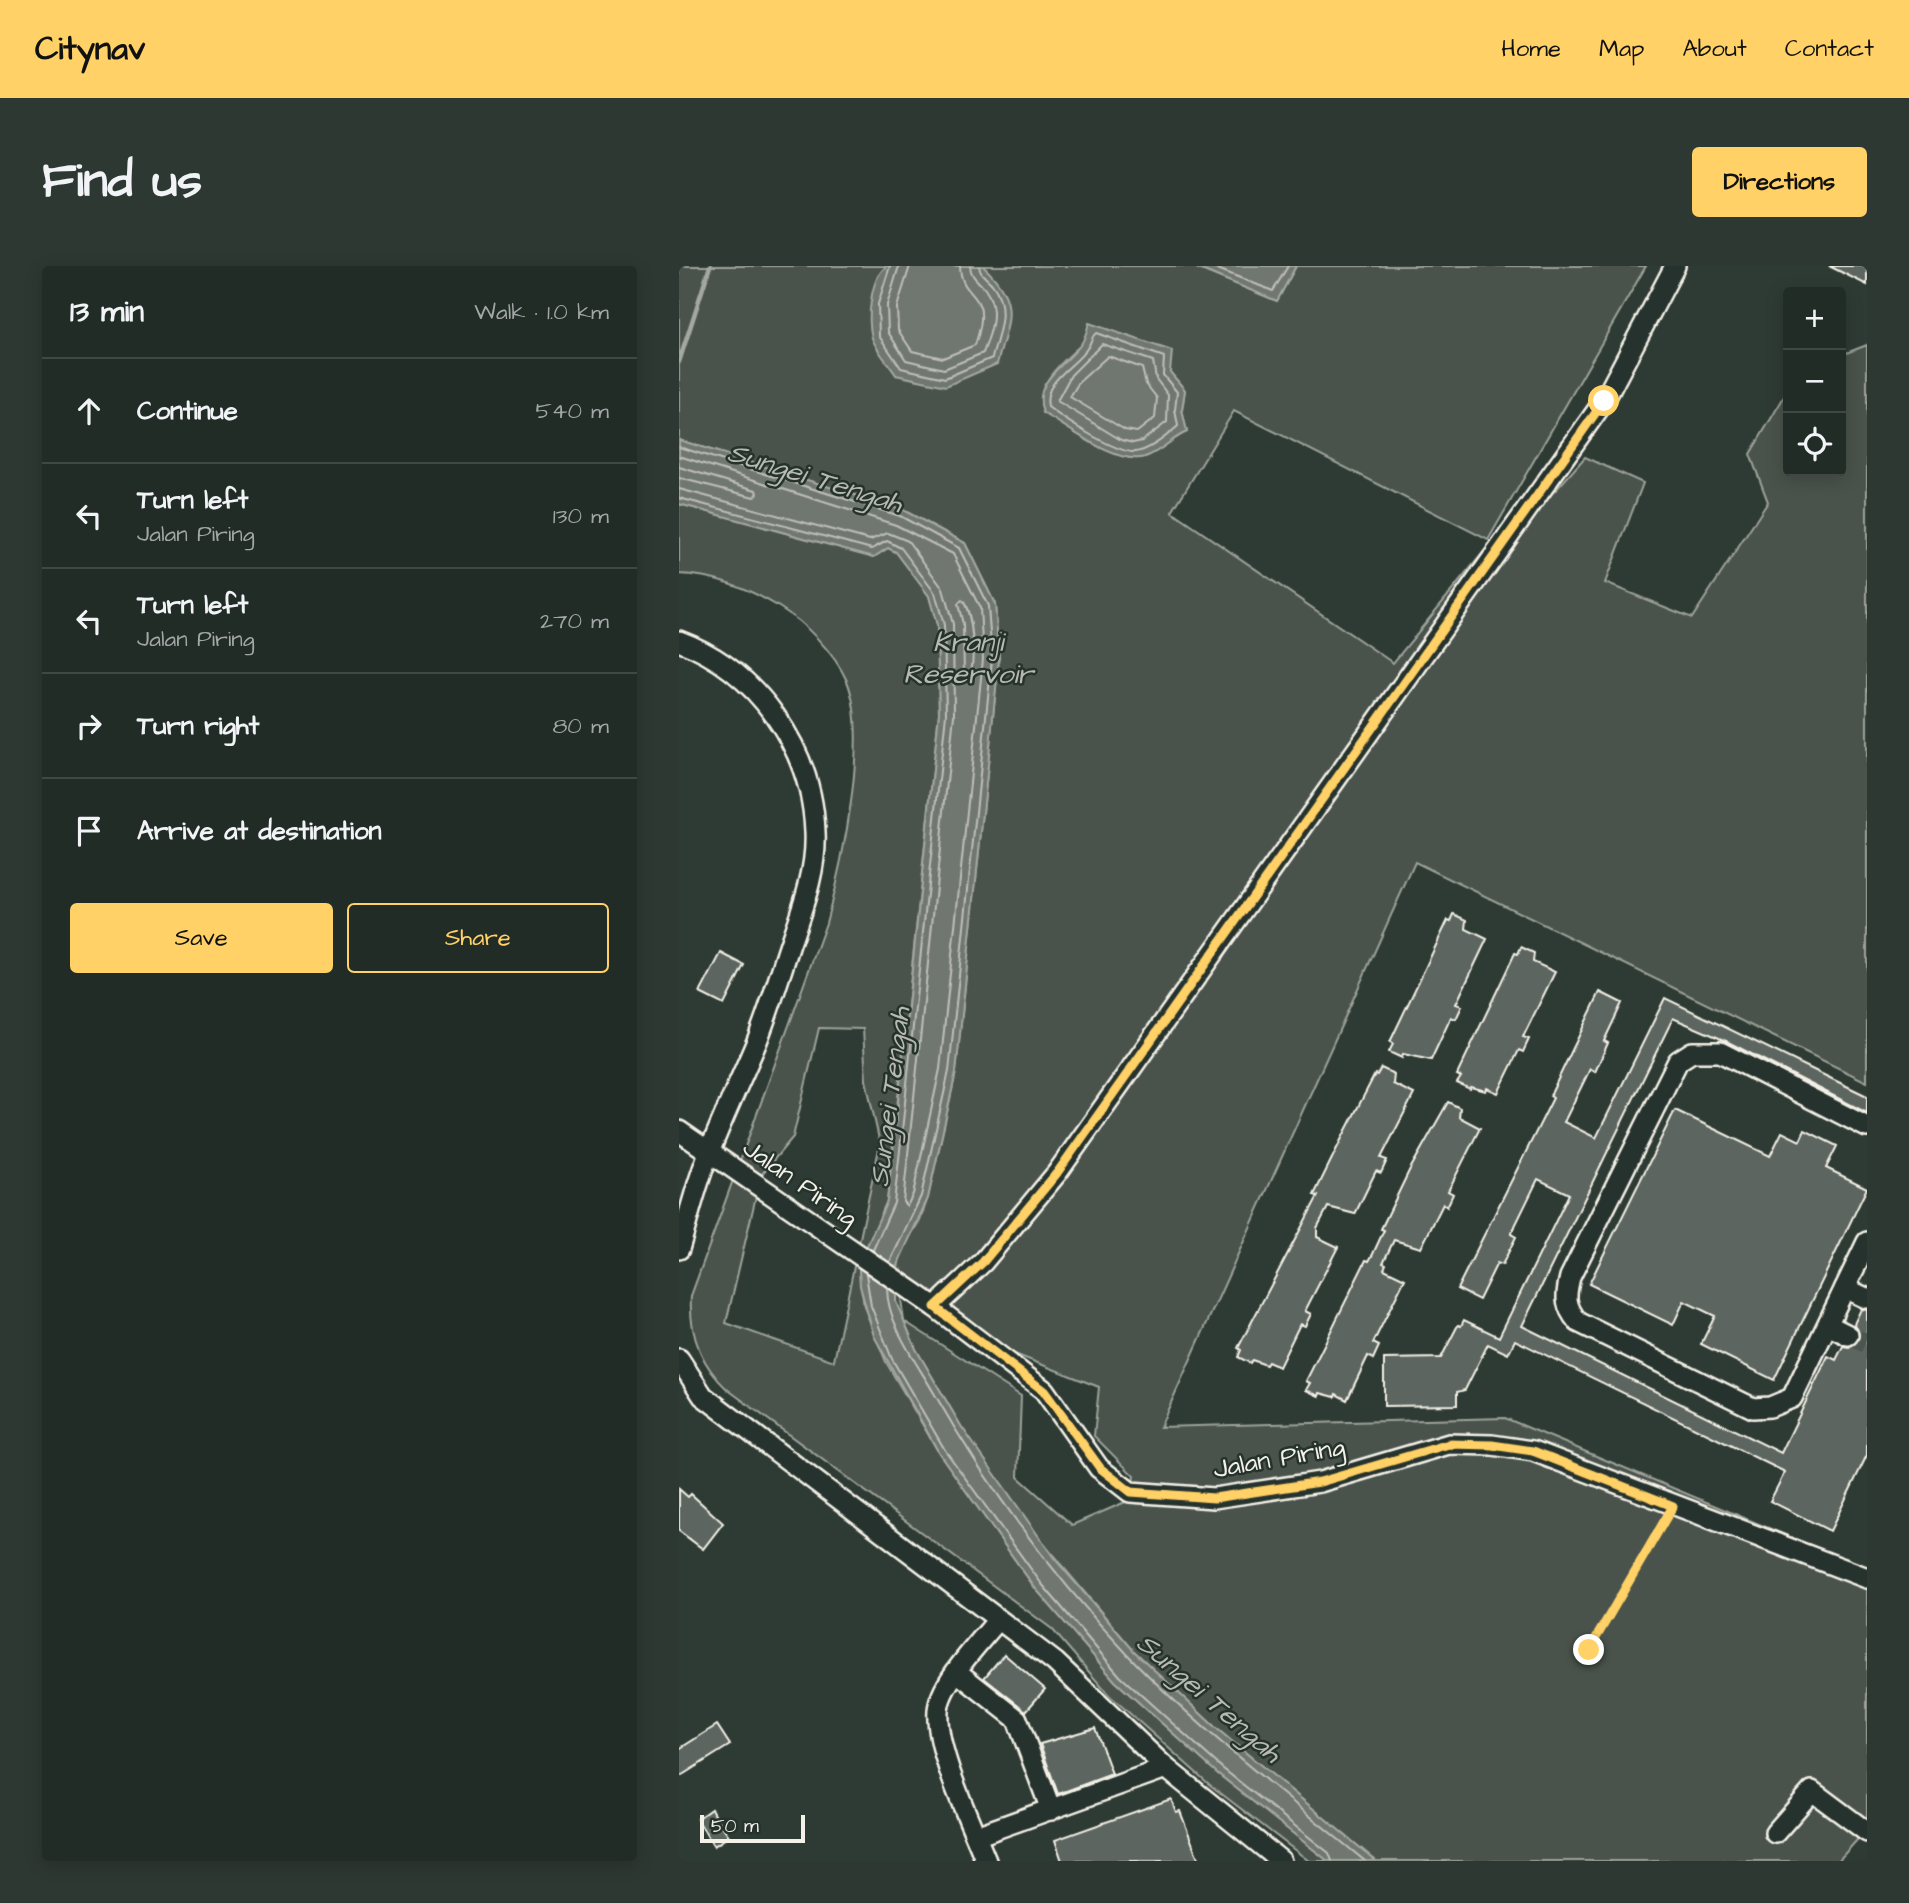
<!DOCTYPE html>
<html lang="en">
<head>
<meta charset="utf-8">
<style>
  body { margin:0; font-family:"Architects Daughter",sans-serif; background:#2e3833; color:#f1f3f6 }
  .controls { position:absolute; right:21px; top:21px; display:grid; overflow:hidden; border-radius:7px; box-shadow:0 4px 18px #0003 }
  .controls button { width:63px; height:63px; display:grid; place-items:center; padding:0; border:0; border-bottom:2px solid #3f4844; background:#222c27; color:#f1f3f6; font:35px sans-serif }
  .scale { position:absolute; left:21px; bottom:18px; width:105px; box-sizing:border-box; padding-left:7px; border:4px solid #f4f1e8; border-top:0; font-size:19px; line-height:24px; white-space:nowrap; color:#f4f1e8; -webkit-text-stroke:5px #26332d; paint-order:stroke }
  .stop { position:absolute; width:21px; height:21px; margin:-16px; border:5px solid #ffd166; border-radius:50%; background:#fff }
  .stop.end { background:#ffd166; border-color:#fff; box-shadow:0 2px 7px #0008 }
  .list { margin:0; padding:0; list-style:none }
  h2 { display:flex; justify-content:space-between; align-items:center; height:91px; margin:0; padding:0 28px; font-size:30px }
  h2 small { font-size:23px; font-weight:400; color:#a2a7a7 }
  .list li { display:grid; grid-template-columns:46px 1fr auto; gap:21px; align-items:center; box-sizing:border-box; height:105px; padding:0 28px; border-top:2px solid #3f4844 }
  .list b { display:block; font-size:26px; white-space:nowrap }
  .list p { margin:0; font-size:23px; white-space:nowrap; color:#a2a7a7 }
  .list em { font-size:23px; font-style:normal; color:#a2a7a7 }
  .actions { display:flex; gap:14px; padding:21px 28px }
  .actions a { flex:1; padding:16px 0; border:2px solid #ffd166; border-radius:7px; text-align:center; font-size:24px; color:#ffd166 }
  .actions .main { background:#ffd166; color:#111 }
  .icon { flex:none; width:38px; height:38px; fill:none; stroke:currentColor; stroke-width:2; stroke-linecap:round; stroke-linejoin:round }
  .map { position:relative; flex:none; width:1188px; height:1595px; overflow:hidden; border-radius:7px }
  header { display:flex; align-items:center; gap:42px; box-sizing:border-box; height:98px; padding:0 35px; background:#ffd166; color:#111 }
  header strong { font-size:33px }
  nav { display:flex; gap:38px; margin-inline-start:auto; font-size:24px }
  .intro { display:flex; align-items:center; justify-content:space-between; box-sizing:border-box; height:168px; padding:0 42px }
  h1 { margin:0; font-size:49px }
  .button { padding:18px 32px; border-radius:7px; background:#ffd166; color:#111; font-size:24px; font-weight:700 }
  main { display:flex; gap:42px; padding:0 42px }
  aside { flex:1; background:#222c27; border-radius:7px; box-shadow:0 4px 18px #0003 }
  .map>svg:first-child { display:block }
  .green { fill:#48524c; stroke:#9ea29a; stroke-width:2; fill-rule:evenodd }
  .water { fill:#6f7770; stroke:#a4a8a0; stroke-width:2 }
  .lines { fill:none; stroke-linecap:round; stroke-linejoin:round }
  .shore { stroke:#bfc0b8; stroke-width:2 }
  .stream { stroke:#a4a8a0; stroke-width:4.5 }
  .building { fill:#5c655e; stroke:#f4f1e8; stroke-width:2 }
  .minor-tunnel { stroke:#4c564f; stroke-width:19; stroke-dasharray:19 10; stroke-linecap:butt }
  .minor-casing { stroke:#f4f1e8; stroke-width:24 }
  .path { stroke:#f4f1e8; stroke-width:2.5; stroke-dasharray:7 5; stroke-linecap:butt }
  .minor { stroke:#26332d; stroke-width:19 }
  .route { stroke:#ffd166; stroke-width:9 }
  .labels { text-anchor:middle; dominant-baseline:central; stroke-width:5; stroke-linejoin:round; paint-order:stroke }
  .street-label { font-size:26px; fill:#f4f1e8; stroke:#26332d }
  .water-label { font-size:28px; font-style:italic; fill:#b8bab2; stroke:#26332d }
</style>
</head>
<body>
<header>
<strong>Citynav</strong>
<nav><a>Home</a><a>Map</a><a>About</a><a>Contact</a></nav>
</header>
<div class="intro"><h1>Find us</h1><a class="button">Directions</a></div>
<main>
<aside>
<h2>13 min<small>Walk · 1.0 km</small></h2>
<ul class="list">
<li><svg class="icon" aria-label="ahead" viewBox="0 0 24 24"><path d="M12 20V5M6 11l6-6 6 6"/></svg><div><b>Continue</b></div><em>540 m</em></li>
<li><svg class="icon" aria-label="left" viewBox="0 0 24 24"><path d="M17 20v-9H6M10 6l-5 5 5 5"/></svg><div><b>Turn left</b><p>Jalan Piring</p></div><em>130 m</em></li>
<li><svg class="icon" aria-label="left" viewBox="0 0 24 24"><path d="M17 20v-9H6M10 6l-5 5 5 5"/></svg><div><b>Turn left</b><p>Jalan Piring</p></div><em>270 m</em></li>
<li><svg class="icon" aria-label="right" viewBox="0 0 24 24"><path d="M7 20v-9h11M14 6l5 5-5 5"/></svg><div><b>Turn right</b></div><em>80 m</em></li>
<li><svg class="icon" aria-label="arrive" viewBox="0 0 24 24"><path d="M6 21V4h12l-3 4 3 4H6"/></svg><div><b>Arrive at destination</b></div></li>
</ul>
<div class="actions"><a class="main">Save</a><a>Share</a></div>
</aside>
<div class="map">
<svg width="1188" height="1595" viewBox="0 0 1188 1595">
  <rect width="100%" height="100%" fill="#2e3b34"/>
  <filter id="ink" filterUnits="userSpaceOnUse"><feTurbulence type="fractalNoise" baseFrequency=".0143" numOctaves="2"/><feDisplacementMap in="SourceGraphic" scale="14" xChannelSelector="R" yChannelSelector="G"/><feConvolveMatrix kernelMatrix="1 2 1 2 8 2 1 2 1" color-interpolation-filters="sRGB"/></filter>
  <g filter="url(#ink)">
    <g class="green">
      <path d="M0 0H513L598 35 617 0H967L809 274 555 145 493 246 714 397 811 278 877 224 906 191 964 217 926 317 1013 352 1089 236 1071 188 1109 124V205H1162V89L1188 79V816L736 596 481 1161 826 1152 1188 1303V1563L1159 1595H697L537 1462 455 1385 353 1264 282 1160 237 1083 217 1036 215 1026 222 986 241 954 249 932 277 806 320 393 316 338 286 277 224 244 0 174ZM403 78 491 106 506 124 503 144 508 166C493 172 481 186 466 191 438 200 389 161 364 146 354 119 384 95 403 78ZM220 1019 295 1072 420 1121 415 1170 455 1210 451 1234 393 1259 339 1211 342 1130 225 1055Z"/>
      <path d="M0 238 195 291 209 282 217 286 250 330 258 359 260 447 208 935 180 1004 185 1041 207 1096 260 1187 356 1322 436 1415 538 1507 649 1595H630L531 1519 429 1428 373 1363 48 1123C21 1098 10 1066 12 1030L147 657C163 598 191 471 168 415 155 386 126 357 100 341 69 322 37 309 0 308ZM140 762 184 763 187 814 201 878 155 1095 47 1057 82 909 114 871Z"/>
    </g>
    <g class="water">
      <path d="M208 0H304C342 36 330 54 318 98L267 120 217 109C210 98 197 84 193 72 188 53 191 11 208 0Z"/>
      <path d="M513 0H617L598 35Z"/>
      <path d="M410 57 493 85 491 106 506 124 503 144 508 166C493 172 481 186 466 191 438 200 389 161 364 147 352 115 387 100 402 78 406 73 408 64 410 57Z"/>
      <path d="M0 174 224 244 286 277 316 338 320 393 277 806 249 932 217 1002V1036L237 1083 282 1160 375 1292 455 1385 537 1462 697 1595H649L538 1507 436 1415 356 1322 260 1187 195 1070 181 1020 180 1004 186 984 208 935 214 884 260 447 258 359 250 330 217 286 209 282 195 291 0 238Z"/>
    </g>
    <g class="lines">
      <g class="shore">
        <path d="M211 0 199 38 200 70 222 102 266 112 313 92C320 66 331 41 313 18 307 11 301 9 300 0"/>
        <path d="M220 0 208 39 209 66 227 94 265 103 304 87C312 66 321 43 306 23 299 14 292 12 291 0"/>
        <path d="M231 0 218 41 219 64 233 85 264 92 296 79C316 22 282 37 281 0"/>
        <path d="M531 0 594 25 609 0"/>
        <path d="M417 67 485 91 484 109 498 126 496 144 499 160C489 169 471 184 457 186 438 188 384 153 369 141 363 114 398 100 409 81 413 75 412 71 417 67Z"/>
        <path d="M423 78 474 95 477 113 489 129 488 156 463 175 454 177 442 174 378 135 392 109Z"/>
        <path d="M429 90 463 102 467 118 478 132 476 152 458 166 446 164 391 131 400 116Z"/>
        <path d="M0 181 221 250 280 282 309 340 313 393 270 805 242 930 211 996"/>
        <path d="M0 190 217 259 274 288 301 342 304 393 261 803 234 928 228 940 224 936 275 449 274 358 264 323 229 275 209 267 191 274 0 223"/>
        <path d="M0 201 77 224 79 228 75 231 0 212"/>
        <path d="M0 232 193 283 208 275 222 282 256 327 265 359 267 448 221 884 215 937 194 984"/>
        <path d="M283 334C294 345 298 400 289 412L285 409 284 358 279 338Z"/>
        <path d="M187 1008 192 1040 213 1093 266 1184 362 1317 441 1410 543 1502 650 1587 653 1595"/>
        <path d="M208 1022C208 1058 238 1097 255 1127 309 1222 375 1311 450 1390 522 1465 606 1529 686 1595"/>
      </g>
      <path class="stream" d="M0 96 31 0"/>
    </g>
    <g class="building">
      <path d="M1150 0H1188V19Z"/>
      <path d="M775 648 788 654 787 663 808 673 777 738 783 740 777 753 772 751 752 794 724 788 723 792 710 786 714 778 711 776 769 654 772 655Z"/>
      <path d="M842 681 855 687 854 696 876 706 844 771 850 773 844 786 840 784 819 827 808 822 807 825 792 821 791 823 778 817 782 811 778 809 836 687 839 688Z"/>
      <path d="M42 687 65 699 45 739 21 727Z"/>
      <path d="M921 726 943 737 925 775 929 777 916 806 911 803 885 856 917 872 986 732 1188 830V847L1047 775 994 752 843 1060 1102 1187 1149 1090 1157 1094 1164 1080 1170 1081 1180 1075 1181 1068 1175 1058 1182 1043 1188 1044V1189L1151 1265 1091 1235 1106 1206 836 1074 829 1088 809 1078 786 1124 778 1126V1139L705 1140V1093L762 1092 779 1059 782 1060 785 1054 820 1071 890 928 859 913 832 968 837 971 823 999 818 997 800 1034 778 1023 874 832 871 830Z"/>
      <path d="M702 802 715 808 714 818 735 828 702 892 708 894 702 907 697 905 676 948 649 941 638 962V971L659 981 626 1045 632 1048 626 1060 621 1058 600 1101 589 1096 587 1099 573 1094 571 1097 559 1091 562 1084 559 1082 639 930 635 929 663 872 696 808 698 809Z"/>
      <path d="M769 836 781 842 780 851 801 862 769 925 774 928 768 941 764 938 742 982 715 974 704 997 707 998 705 1003 726 1013 694 1077 700 1080 694 1093 689 1090 668 1134 657 1128 656 1131 641 1127 640 1130 627 1124 631 1117 627 1115 687 994 690 995 694 988 705 964 702 963 730 905Z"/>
      <path d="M996 844 1091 890 1103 866 1121 875 1126 864 1158 880 1147 902 1188 922 1095 1114 1022 1078 1036 1050 1005 1035 994 1059 910 1018Z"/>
      <path d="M0 1223 9 1231 12 1228 44 1257 24 1283 0 1265Z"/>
      <path d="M325 1388 366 1423 347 1445 305 1412Z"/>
      <path d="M38 1459 51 1479 0 1511V1483Z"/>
      <path d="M416 1462 433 1508 379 1528 361 1478Z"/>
      <path d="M492 1533 497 1546 501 1545 520 1595H383L376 1574Z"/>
      <path d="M32 1543 50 1570 35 1580 18 1553Z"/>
    </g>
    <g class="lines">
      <path class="minor-tunnel" d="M1169 1069 1188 1078"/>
      <g class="minor-casing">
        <g id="minor">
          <path d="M0 375C78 404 133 482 136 566 138 603 124 640 112 675 101 708 91 742 78 775 63 811 46 846 32 882 18 914 10 950 0 983"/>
          <path d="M1188 861 1041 786H1013L999 795 891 1011C886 1031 886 1040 899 1056L1074 1142 1091 1141 1113 1132 1188 976"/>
          <path d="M0 865 256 1041 365 1124 420 1202 451 1226 535 1232 641 1216 770 1178 813 1179 854 1185 1188 1312"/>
          <path d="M1166 1022 1187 1032"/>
          <path d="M256 1041 304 996 378 907 925 135 996 0"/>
          <path d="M1149 1059 1169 1069"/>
          <path d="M0 1093 24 1130 376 1396 487 1502 602 1595"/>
          <path d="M278 1406 338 1453 372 1544"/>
          <path d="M1096 1567 1133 1525 1188 1566"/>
          <path d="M297 1570 487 1502"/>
          <path d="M307 1595C292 1557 256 1484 259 1445 260 1418 301 1376 318 1355"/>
        </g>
      </g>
      <path class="path" d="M910 1384 984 1253"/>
      <use href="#minor" class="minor"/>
    </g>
  </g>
  <g class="lines" filter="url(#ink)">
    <path class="route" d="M910 1384 994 1240 854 1185 813 1179 770 1178 641 1216 535 1232 452 1226 421 1202 365 1125 256 1041 304 996 378 907 925 135"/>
  </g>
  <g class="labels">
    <g class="street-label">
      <text transform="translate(121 917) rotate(35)">Jalan Piring</text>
      <text transform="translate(600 1192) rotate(-10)">Jalan Piring</text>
    </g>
    <g class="water-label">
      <text transform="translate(136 212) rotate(17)">Sungei Tengah</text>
      <text x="289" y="376">Kranji<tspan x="289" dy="32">Reservoir</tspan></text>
      <text transform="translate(211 831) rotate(-83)">Sungei Tengah</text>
      <text transform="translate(530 1432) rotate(41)">Sungei Tengah</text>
    </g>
  </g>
</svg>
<div class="controls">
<button>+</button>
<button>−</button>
<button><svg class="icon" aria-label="locate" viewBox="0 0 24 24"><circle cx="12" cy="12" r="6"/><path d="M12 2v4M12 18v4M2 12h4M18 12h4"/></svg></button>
</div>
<div class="scale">50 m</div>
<div class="stop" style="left:925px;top:135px"></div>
<div class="stop end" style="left:910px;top:1384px"></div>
</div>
</main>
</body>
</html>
